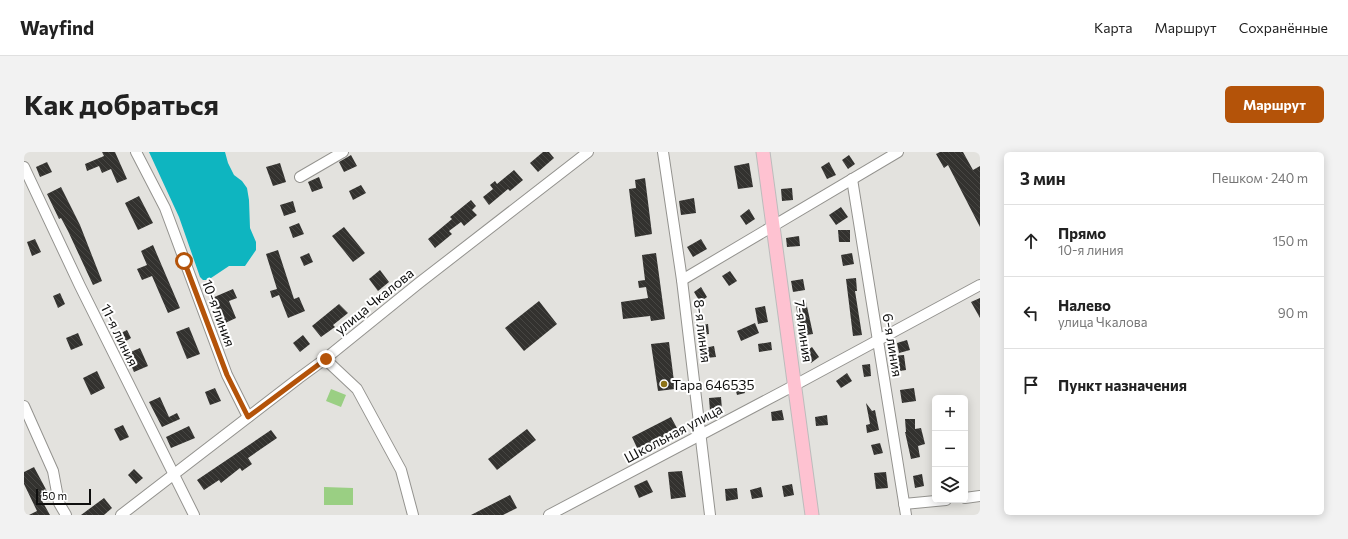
<!DOCTYPE html>
<html lang="ru">
<head>
<meta charset="utf-8">
<style>
  body { margin:0; font-family:Commissioner,sans-serif; background:#f2f2f2; color:#222 }
  .controls { position:absolute; right:12px; bottom:12px; display:grid; overflow:hidden; border-radius:6px; box-shadow:0 2px 10px #0003 }
  .controls button { width:36px; height:36px; display:grid; place-items:center; padding:0; border:0; border-bottom:1px solid #e0e0e0; background:#fff; color:#222; font:20px sans-serif }
  .scale { position:absolute; left:12px; bottom:10px; width:55px; box-sizing:border-box; padding-left:4px; border:2px solid #0f0f0e; border-top:0; font-size:11px; line-height:14px; white-space:nowrap; color:#0f0f0e; -webkit-text-stroke:3px #fff; paint-order:stroke }
  .stop { position:absolute; width:12px; height:12px; margin:-9px; border:3px solid #b45309; border-radius:50%; background:#fff }
  .stop.end { background:#b45309; border-color:#fff; box-shadow:0 1px 4px #0008 }
  .list { margin:0; padding:0; list-style:none }
  h2 { display:flex; justify-content:space-between; align-items:center; height:52px; margin:0; padding:0 16px; font-size:17px }
  h2 small { font-size:13px; font-weight:400; color:#767676 }
  .list li { display:grid; grid-template-columns:26px 1fr auto; gap:12px; align-items:center; box-sizing:border-box; height:72px; padding:0 16px; border-top:1px solid #e0e0e0 }
  .list b { display:block; font-size:15px; white-space:nowrap }
  .list p { margin:0; font-size:13px; white-space:nowrap; color:#767676 }
  .list em { font-size:13px; font-style:normal; color:#767676 }
  .icon { flex:none; width:22px; height:22px; fill:none; stroke:currentColor; stroke-width:2; stroke-linecap:round; stroke-linejoin:round }
  .map { position:relative; flex:none; width:956px; height:363px; overflow:hidden; border-radius:6px }
  header { display:flex; align-items:center; gap:24px; box-sizing:border-box; height:56px; padding:0 20px; background:#fff; border-bottom:1px solid #e0e0e0 }
  header strong { font-size:19px }
  nav { display:flex; gap:22px; margin-inline-start:auto; font-size:14px }
  .intro { display:flex; align-items:center; justify-content:space-between; box-sizing:border-box; height:96px; padding:0 24px }
  h1 { margin:0; font-size:28px }
  .button { padding:10px 18px; border-radius:6px; background:#b45309; color:#fff; font-size:14px; font-weight:700 }
  main { display:flex; gap:24px; padding:0 24px }
  aside { flex:1; background:#fff; border-radius:6px; box-shadow:0 2px 10px #0003 }
  .map>svg:first-child { display:block }
  .grass { fill:#9acf83 }
  .water { fill:#0eb5c0 }
  .building { fill:url(#building-back-hatch) }
  .lines { fill:none; stroke-linecap:round; stroke-linejoin:round }
  .minor-casing { stroke:#94938f; stroke-width:12 }
  .major-casing { stroke:#bcbcbc; stroke-width:15 }
  .minor { stroke:#fff; stroke-width:10 }
  .major { stroke:#fec2d1; stroke-width:13 }
  .route { stroke:#b45309; stroke-width:5 }
  .poi-dot { fill:#8c7216; stroke:#fff; stroke-width:1.5 }
  .labels { text-anchor:middle; dominant-baseline:central; stroke-width:4; stroke-linejoin:round; paint-order:stroke }
  .street-label { font-size:14px; fill:#0f0f0e; stroke:#fff }
  .poi-label { font-size:14px; fill:#0f0f0e; stroke:#fff; text-anchor:start }
</style>
</head>
<body>
<header>
<strong>Wayfind</strong>
<nav><a>Карта</a><a>Маршрут</a><a>Сохранённые</a></nav>
</header>
<div class="intro"><h1>Как добраться</h1><a class="button">Маршрут</a></div>
<main>
<div class="map">
<svg width="956" height="363" viewBox="0 0 956 363">
  <defs>
    <pattern id="building-back-hatch" width="6" height="6" patternUnits="userSpaceOnUse"><rect width="6" height="6" fill="#33322f"/><path d="M-1 5l2 2M0 0l6 6M5-1l2 2" fill="none" stroke="#474643"/></pattern>
  </defs>
  <rect width="100%" height="100%" fill="#e3e2de"/>
  <g class="grass">
    <path d="M307 237 322 243 317 255 302 249Z"/>
    <path d="M300 335 329 336V353H300Z"/>
  </g>
  <path class="water" d="M125 0H201L204 11 210 23 218 29 223 36 225 48 226 76 232 90V98L221 114H205L184 128H179L176 125 155 65Z"/>
  <g class="building">
    <path d="M78 0H91L103 27 93 31 87 17 78 21 75 14 63 19 61 12 80 4Z"/>
    <path d="M519 0H525L530 6 514 20 506 11Z"/>
    <path d="M916 0H939L949 18 956 14V75L924 13 920 16 912 2Z"/>
    <path d="M327 3 333 14 320 20 315 10Z"/>
    <path d="M825 3 831 12 824 17 818 8Z"/>
    <path d="M23 10 28 20 16 25 12 15Z"/>
    <path d="M805 10 812 23 803 27 797 15Z"/>
    <path d="M256 11 262 30 249 34 242 15Z"/>
    <path d="M725 11 729 35 714 37 710 14Z"/>
    <path d="M490 18 499 28 486 39 484 37 465 53 459 45 469 37 466 33 471 29 473 32Z"/>
    <path d="M295 25 299 36 288 40 284 30Z"/>
    <path d="M621 26 628 82 611 85 605 37 612 36 611 28Z"/>
    <path d="M337 33 342 41 329 48 325 39Z"/>
    <path d="M37 35 56 73 78 129 69 133 44 79 37 66 35 67 23 42Z"/>
    <path d="M768 36 769 48 758 49 757 37Z"/>
    <path d="M115 44 129 71 114 78 101 51Z"/>
    <path d="M670 46 672 61 657 63 655 49Z"/>
    <path d="M447 48 452 54 448 58 453 63 440 74 437 70 425 79 428 82 411 96 404 87 428 67 426 65Z"/>
    <path d="M269 49 272 60 260 64 256 53Z"/>
    <path d="M817 55 824 65 812 73 805 63Z"/>
    <path d="M725 57 731 67 722 73 716 64Z"/>
    <path d="M275 71 280 82 269 86 265 75Z"/>
    <path d="M320 75 341 101 329 110 308 84Z"/>
    <path d="M814 78H826V90H815Z"/>
    <path d="M775 84 776 94 763 95 762 86Z"/>
    <path d="M11 87 17 100 8 104 3 90Z"/>
    <path d="M677 87 683 97 669 105 663 95Z"/>
    <path d="M129 93 156 156 144 161 128 124 118 128 113 117 123 113 117 99Z"/>
    <path d="M254 98 270 147 275 145 281 159 264 166 255 143 248 146 246 139 253 137 242 102Z"/>
    <path d="M285 101 289 110 280 114 276 105Z"/>
    <path d="M632 101 641 167 627 169 626 164 599 167 597 150 624 146 622 135 615 136 614 129 621 128 618 103Z"/>
    <path d="M828 101 830 112 819 114 817 103Z"/>
    <path d="M356 118 365 130 354 139 345 127Z"/>
    <path d="M706 119 713 129 705 134 698 124Z"/>
    <path d="M832 126 833 139H831L838 183 829 184 822 127Z"/>
    <path d="M779 127 781 138 769 140 767 129Z"/>
    <path d="M677 135 683 145 676 150 670 140Z"/>
    <path d="M209 137 213 146 205 149 212 166 199 172 188 146Z"/>
    <path d="M36 141 41 152 34 156 29 144Z"/>
    <path d="M956 146V166L947 150Z"/>
    <path d="M515 149 533 172 500 199 481 176Z"/>
    <path d="M782 150 789 182 776 184 772 152Z"/>
    <path d="M315 152 324 161 309 173 311 175 297 185 288 174Z"/>
    <path d="M741 154 744 170 734 172 731 156Z"/>
    <path d="M731 171 735 181 717 189 713 179Z"/>
    <path d="M684 172 685 182 676 183V173Z"/>
    <path d="M165 175 176 202 163 207 152 180Z"/>
    <path d="M103 178 107 186 99 191 95 182Z"/>
    <path d="M54 181 59 193 47 198 42 186Z"/>
    <path d="M279 183 286 192 276 200 269 191Z"/>
    <path d="M883 188 886 198 875 201 873 191Z"/>
    <path d="M645 190 651 237 634 239 627 192Z"/>
    <path d="M747 190 748 198 735 200 734 192Z"/>
    <path d="M690 194 692 205 682 206 680 196Z"/>
    <path d="M788 195 795 205 787 211 780 201Z"/>
    <path d="M116 196 124 214 110 220 102 202Z"/>
    <path d="M880 203 882 218 870 220 868 204Z"/>
    <path d="M846 212 847 224 840 225 838 213Z"/>
    <path d="M73 219 81 236 67 243 59 226Z"/>
    <path d="M823 221 828 229 817 236 812 229Z"/>
    <path d="M719 230 721 241 713 243 710 232Z"/>
    <path d="M191 236 197 249 186 253 181 240Z"/>
    <path d="M890 236 892 249 878 251 876 238Z"/>
    <path d="M136 245 145 265 153 261 156 267 138 275 125 250Z"/>
    <path d="M697 245 698 258 686 259 685 246Z"/>
    <path d="M842 251 848 259 851 258 855 278 843 281 842 273 846 272Z"/>
    <path d="M758 258 760 268 748 269 747 260Z"/>
    <path d="M803 263 804 273 792 274 791 265Z"/>
    <path d="M647 265 654 278 614 298 608 285Z"/>
    <path d="M881 267H891V277L897 276 901 292 894 294 896 305 887 307 881 280H882Z"/>
    <path d="M99 273 105 285 96 289 90 277Z"/>
    <path d="M165 274 171 286 147 296 142 285Z"/>
    <path d="M503 277 512 288 473 318 464 307Z"/>
    <path d="M247 278 253 286 224 306 228 312 218 319 216 316 197 331 195 328 180 338 173 328Z"/>
    <path d="M856 291 859 301 850 303 847 293Z"/>
    <path d="M10 315 25 343 17 347 26 363H5L13 359 0 332V320Z"/>
    <path d="M110 317 119 326 112 332 104 323Z"/>
    <path d="M658 319 662 345 647 347 644 320Z"/>
    <path d="M862 320 864 336 852 337 850 321Z"/>
    <path d="M898 322 900 334 891 336 889 324Z"/>
    <path d="M623 328 629 340 615 346 610 334Z"/>
    <path d="M768 332 770 343 760 345 758 334Z"/>
    <path d="M737 335 739 345 728 347 726 338Z"/>
    <path d="M713 336 714 347 702 349 701 337Z"/>
    <path d="M486 343 493 356 479 363H447Z"/>
    <path d="M80 346 88 356 80 363H57Z"/>
  </g>
  <g class="lines">
    <g class="minor-casing">
      <g id="minor">
        <path d="M112 0 141 56 203 223 224 265"/>
        <path d="M639 0 658 128 686 363"/>
        <path d="M0 15 56 134 170 363"/>
        <path d="M276 25 319 0"/>
        <path d="M828 27 882 363"/>
        <path d="M658 128 874 0"/>
        <path d="M301 207 333 237 377 318 389 363"/>
        <path d="M0 254 29 319 35 351 42 363"/>
        <path d="M941 346 956 344"/>
        <path d="M880 352 922 348"/>
        <path d="M97 363 275 226 301 207 395 131 564 0"/>
        <path d="M525 363 771 233 956 133"/>
      </g>
    </g>
    <g class="major-casing">
      <path id="major" d="M739 0 788 363"/>
    </g>
    <use href="#minor" class="minor"/>
    <use href="#major" class="major"/>
  </g>
  <g class="lines">
    <path class="route" d="M160 109 203 223 224 265 302 207"/>
  </g>
  <circle class="poi-dot" cx="640" cy="232" r="4"/>
  <g class="labels">
    <g class="street-label">
      <text transform="translate(350 149) rotate(-39)">улица Чкалова</text>
      <text transform="translate(195 161) rotate(70)">10-я линия</text>
      <text transform="translate(679 179) rotate(83)">8-я линия</text>
      <text transform="translate(780 179) rotate(82)">7-я линия</text>
      <text transform="translate(96 183) rotate(64)">11-я линия</text>
      <text transform="translate(869 193) rotate(81)">6-я линия</text>
      <text transform="translate(649 281) rotate(-28)">Школьная улица</text>
    </g>
    <g class="poi-label">
      <text x="648" y="232">Тара 646535</text>
    </g>
  </g>
</svg>
<div class="controls">
<button>+</button>
<button>−</button>
<button><svg class="icon" aria-label="layers" viewBox="0 0 24 24"><path d="M12 4l9 5-9 5-9-5zM3 14l9 5 9-5"/></svg></button>
</div>
<div class="scale">50 m</div>
<div class="stop" style="left:160px;top:109px"></div>
<div class="stop end" style="left:302px;top:207px"></div>
</div>
<aside>
<h2>3 мин<small>Пешком · 240 m</small></h2>
<ul class="list">
<li><svg class="icon" aria-label="ahead" viewBox="0 0 24 24"><path d="M12 20V5M6 11l6-6 6 6"/></svg><div><b>Прямо</b><p>10-я линия</p></div><em>150 m</em></li>
<li><svg class="icon" aria-label="left" viewBox="0 0 24 24"><path d="M17 20v-9H6M10 6l-5 5 5 5"/></svg><div><b>Налево</b><p>улица Чкалова</p></div><em>90 m</em></li>
<li><svg class="icon" aria-label="arrive" viewBox="0 0 24 24"><path d="M6 21V4h12l-3 4 3 4H6"/></svg><div><b>Пункт назначения</b></div></li>
</ul>
</aside>
</main>
</body>
</html>
